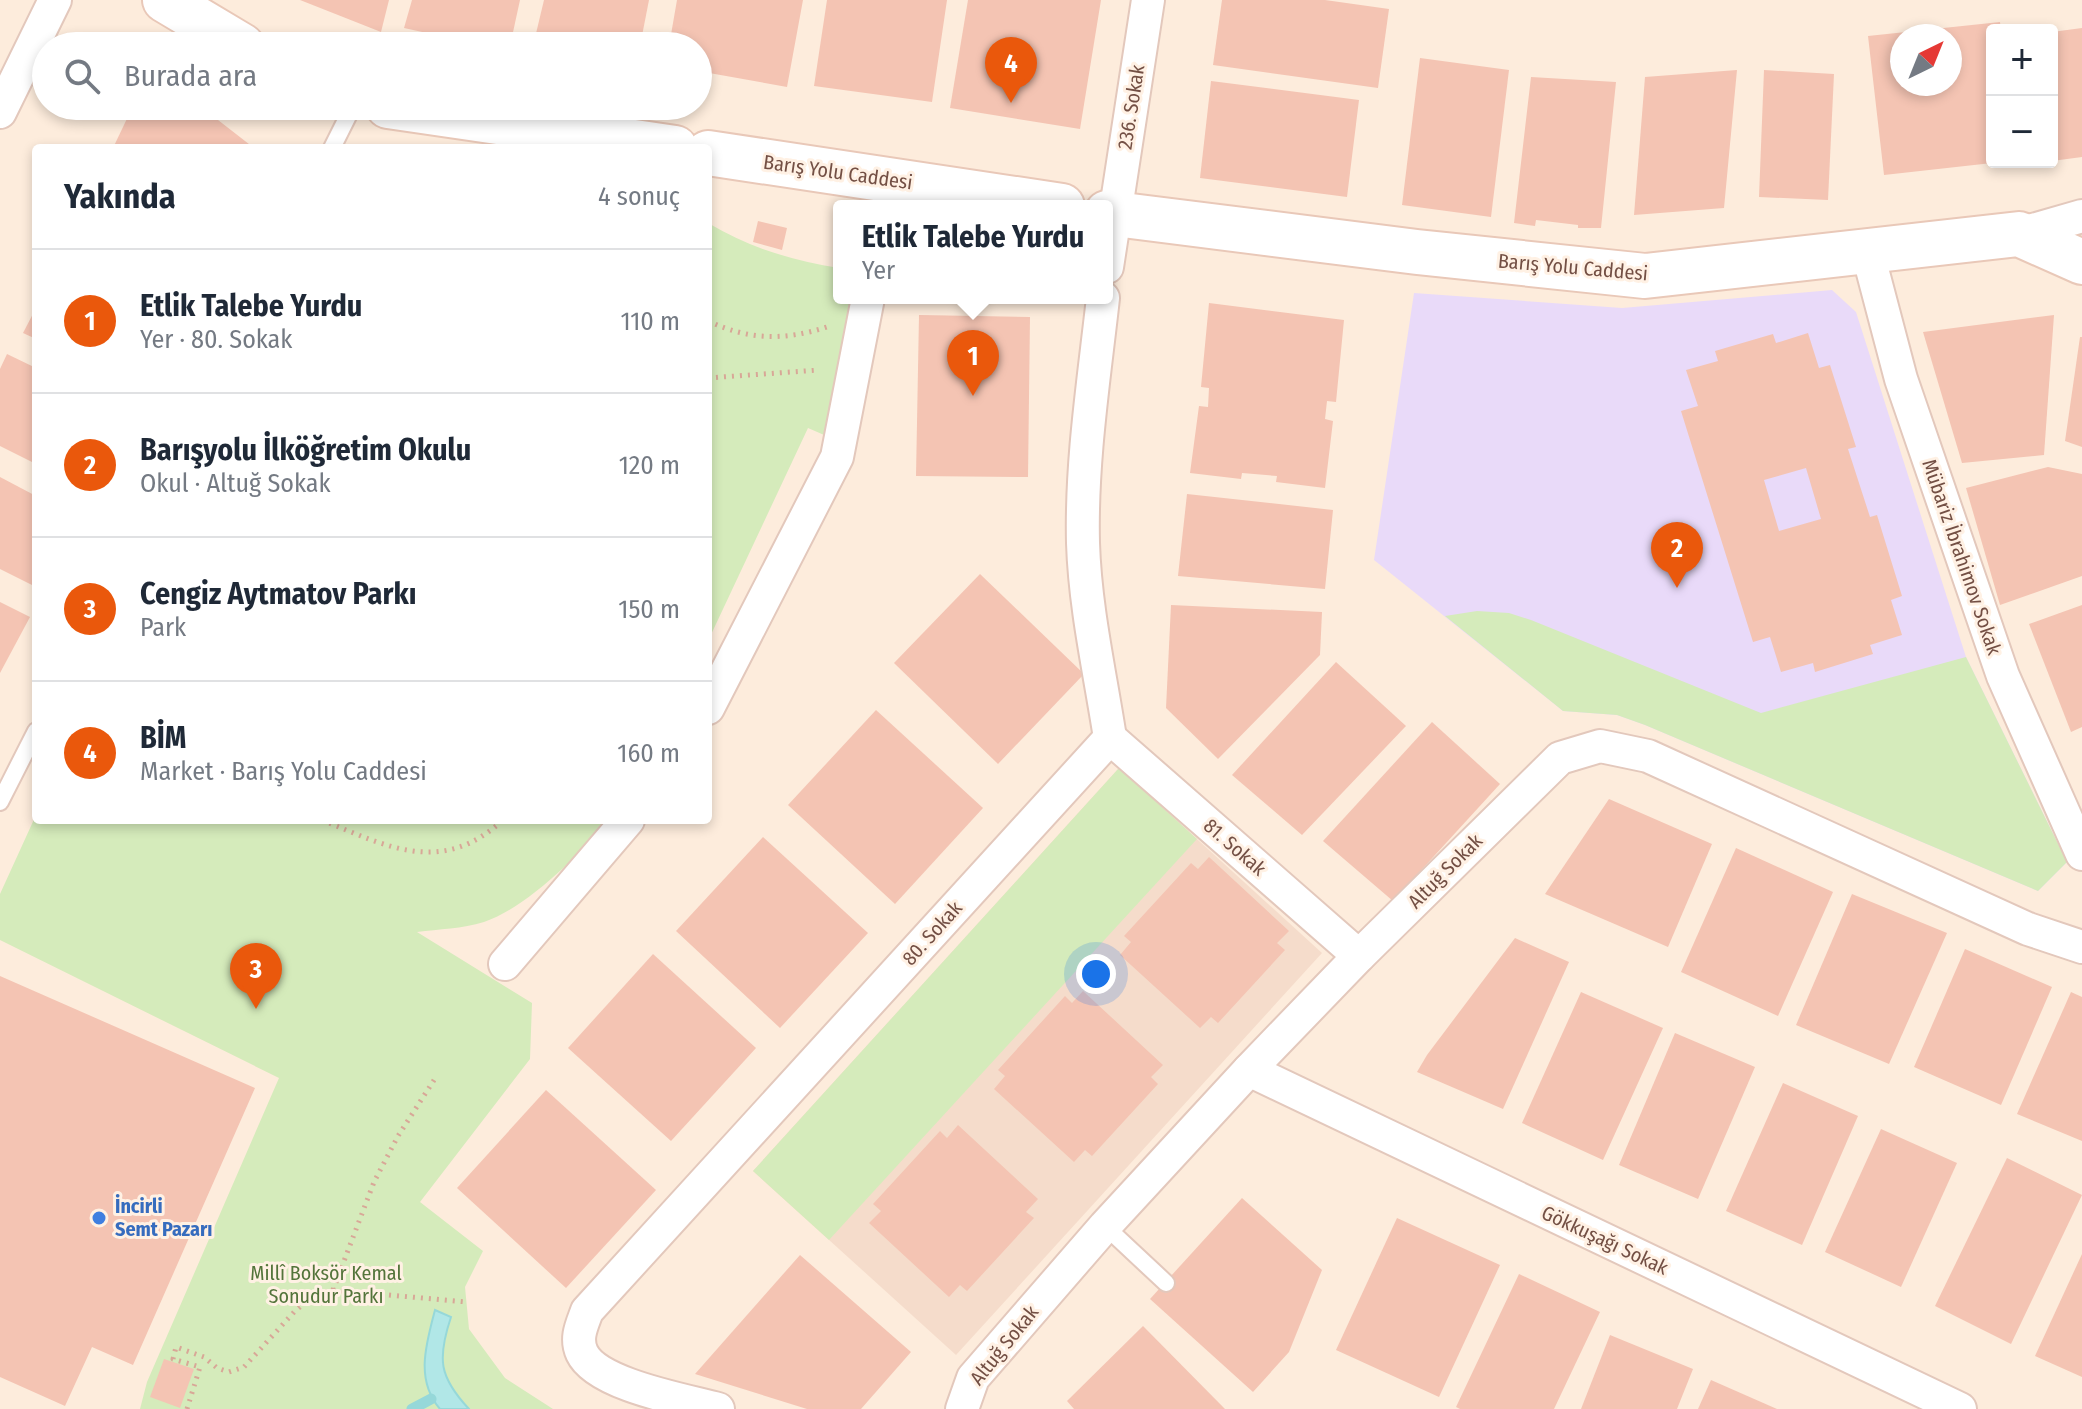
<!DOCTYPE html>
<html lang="tr">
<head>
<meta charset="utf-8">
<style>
  body { margin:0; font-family:"Fira Sans Condensed",sans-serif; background:#f6f6f7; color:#1f2937 }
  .controls { position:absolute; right:24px; top:24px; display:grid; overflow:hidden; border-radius:8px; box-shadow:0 4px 12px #0003 }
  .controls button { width:72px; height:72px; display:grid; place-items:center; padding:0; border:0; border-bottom:2px solid #e0e1e3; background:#fff; color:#1f2937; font:40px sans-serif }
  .compass { position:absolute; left:1890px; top:24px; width:72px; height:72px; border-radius:50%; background:#fff; box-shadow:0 4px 12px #0003; rotate:43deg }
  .you { position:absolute; left:1096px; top:974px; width:28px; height:28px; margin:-20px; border:6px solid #fff; border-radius:50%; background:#1a73e8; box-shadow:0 0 0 12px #1a73e833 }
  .badge { display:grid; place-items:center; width:52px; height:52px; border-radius:50%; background:#ea580c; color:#fff; font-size:26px; font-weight:700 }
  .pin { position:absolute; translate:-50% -66px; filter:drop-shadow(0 2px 4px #0008) }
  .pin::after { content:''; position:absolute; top:42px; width:28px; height:24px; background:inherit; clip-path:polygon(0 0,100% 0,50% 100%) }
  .popup { position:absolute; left:833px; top:200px; width:280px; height:104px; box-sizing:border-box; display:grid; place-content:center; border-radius:8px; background:#fff; filter:drop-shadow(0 2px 6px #0005); font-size:26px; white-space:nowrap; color:#747a83 }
  .popup b { font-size:30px; color:#1f2937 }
  .popup::after { content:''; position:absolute; left:50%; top:100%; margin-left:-16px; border:16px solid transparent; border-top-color:#fff }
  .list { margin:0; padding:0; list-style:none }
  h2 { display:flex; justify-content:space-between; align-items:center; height:104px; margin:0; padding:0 32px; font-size:34px }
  h2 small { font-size:26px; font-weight:400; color:#747a83 }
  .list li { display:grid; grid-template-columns:52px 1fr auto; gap:24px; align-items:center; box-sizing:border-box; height:144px; padding:0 32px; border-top:2px solid #e0e1e3 }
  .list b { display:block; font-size:30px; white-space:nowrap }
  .list p { margin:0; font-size:26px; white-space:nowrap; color:#747a83 }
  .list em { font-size:26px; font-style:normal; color:#747a83 }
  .icon { flex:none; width:44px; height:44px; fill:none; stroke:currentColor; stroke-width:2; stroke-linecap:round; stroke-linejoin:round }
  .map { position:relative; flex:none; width:2082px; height:1409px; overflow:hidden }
  .search { position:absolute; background:#fff; box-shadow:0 4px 12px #0003; left:32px; top:32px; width:680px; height:88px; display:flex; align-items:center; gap:20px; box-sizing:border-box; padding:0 28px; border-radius:44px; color:#747a83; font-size:30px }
  .panel { position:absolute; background:#fff; box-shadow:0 4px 12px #0003; left:32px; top:144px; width:680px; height:680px; border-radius:8px }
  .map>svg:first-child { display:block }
  .residential { fill:#f5dccb }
  .education { fill:#e9daf9 }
  .green { fill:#d5ebbb }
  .water { fill:#b1e7e7; stroke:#96d8d9; stroke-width:2 }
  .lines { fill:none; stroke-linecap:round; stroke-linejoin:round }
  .stream { stroke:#96d8d9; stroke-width:11 }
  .building { fill:#f4c4b3; fill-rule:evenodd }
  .lane-casing { stroke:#e3c8bc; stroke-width:20 }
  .street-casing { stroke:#e3c8bc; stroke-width:36 }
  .secondary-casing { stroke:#e9c8b8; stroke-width:48 }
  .path { stroke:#d8a797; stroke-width:5; stroke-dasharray:2 6; stroke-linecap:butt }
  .lane { stroke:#fff; stroke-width:16 }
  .street { stroke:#fff; stroke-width:32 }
  .secondary { stroke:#fff; stroke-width:44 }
  .shop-dot { fill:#3f7fe0; stroke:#fff1e4; stroke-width:3 }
  .labels { text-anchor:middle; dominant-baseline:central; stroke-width:6; stroke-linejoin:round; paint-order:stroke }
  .street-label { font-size:20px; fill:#734f44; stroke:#fff1e4 }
  .shop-label { font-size:20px; font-weight:bold; fill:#366cbe; stroke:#fff1e4; text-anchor:start }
  .park-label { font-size:20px; fill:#53743a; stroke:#fff1e4 }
</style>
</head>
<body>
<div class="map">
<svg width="2082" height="1409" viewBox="0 0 2082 1409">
  <rect width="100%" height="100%" fill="#fdecdc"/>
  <path class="residential" d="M1119 768 1322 953 956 1355 753 1171Z"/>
  <path class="education" d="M1832 290 1856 312 1966 657 2067 862 2038 891 1645 725 1617 715 1563 711 1374 560 1414 293 1622 308Z"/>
  <g class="green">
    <path d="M708 223C750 248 791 260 839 268V298H852L853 303 831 438 808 428 708 641Z"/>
    <path d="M1477 611 1509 613 1531 620 1761 713 1966 657 2067 862 2038 891 1645 725 1617 715 1563 711 1445 616Z"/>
    <path d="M1119 768 1197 839 829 1240 753 1171Z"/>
    <path d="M36 815V820H608C581 854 526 908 484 922 462 929 439 929 417 932L532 1003 530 1059 420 1202 483 1251 465 1287 469 1329 505 1378 553 1409H140L147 1382 279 1078 0 940V894Z"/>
  </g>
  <path class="water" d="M435 1310 451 1317C437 1359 439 1377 469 1409H440C415 1380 426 1344 435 1310Z"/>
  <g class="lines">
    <path class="stream" d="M412 1409 431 1399"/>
  </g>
  <g class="building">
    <path d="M300 0H389L381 32Z"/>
    <path d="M412 0H520L510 46H486L404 28Z"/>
    <path d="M544 0H649L640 46H533Z"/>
    <path d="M677 0H803L787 87 698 71V46H669Z"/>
    <path d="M827 0H947L932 102 814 86Z"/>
    <path d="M968 0H1101L1080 129 950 108Z"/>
    <path d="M1222 0H1325L1389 9 1378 88 1213 65Z"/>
    <path d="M2000 22 2001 30H1992V163L1884 175 1868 36ZM1902 36H1950V84H1902Z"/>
    <path d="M2082 28V157L2052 161V32Z"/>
    <path d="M1420 58 1509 70 1491 217 1402 205Z"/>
    <path d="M1737 70 1724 208 1634 215 1645 77Z"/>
    <path d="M1764 70 1834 74 1828 200 1759 197Z"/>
    <path d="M1531 77 1616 82 1601 228H1578V225L1536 220 1535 226 1514 223Z"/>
    <path d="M1211 81 1359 100 1347 197 1200 178Z"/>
    <path d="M133 106H200L254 148H113Z"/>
    <path d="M758 221 787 228 782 250 753 242Z"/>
    <path d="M1209 303 1344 320 1336 402 1327 401 1325 419 1333 421 1325 488 1276 482 1277 476 1242 473 1241 479 1190 473 1199 406 1208 407 1209 388 1201 387Z"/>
    <path d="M36 308V339L23 333Z"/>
    <path d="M919 315 1030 317 1028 477 916 476Z"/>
    <path d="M2054 315 2044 455 1962 463 1923 332Z"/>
    <path d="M1808 333 1819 368 1830 365 1856 447 1848 449 1870 517 1877 515 1902 596 1891 600 1902 635 1870 645 1873 654 1815 672 1813 663 1781 672 1770 637 1753 642 1681 411 1698 406 1686 370 1718 361 1715 351 1773 334 1776 343ZM1806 468 1821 519 1779 531 1764 480Z"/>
    <path d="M2080 337H2082V447L2065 441Z"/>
    <path d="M7 354 36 368V464L0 446V369Z"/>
    <path d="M2048 467 2082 474V576L2000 605 1966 488Z"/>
    <path d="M0 477 36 496V587L0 569Z"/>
    <path d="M1187 494 1333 510 1325 589 1178 576Z"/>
    <path d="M980 574 1084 674 998 764 894 663Z"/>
    <path d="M0 602 30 617 0 673Z"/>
    <path d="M1171 605 1322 612 1320 655 1218 759 1166 708Z"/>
    <path d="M2082 605V727L2071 732 2029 624Z"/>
    <path d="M1336 662 1406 726 1302 835 1232 775Z"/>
    <path d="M876 710 983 808 895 904 788 805Z"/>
    <path d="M1432 722 1500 784 1393 901 1323 841Z"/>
    <path d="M1609 799 1712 844 1668 947 1545 894Z"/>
    <path d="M763 837 868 933 780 1028 676 931Z"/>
    <path d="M1736 848 1833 892 1778 1016 1681 972Z"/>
    <path d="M1209 857 1289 931 1277 943 1285 950 1218 1023 1211 1017 1200 1028 1120 955 1131 942 1124 936 1191 863 1198 869Z"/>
    <path d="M1852 894 1947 933 1889 1064 1796 1025Z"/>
    <path d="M1515 938 1569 962 1503 1109 1417 1072 1427 1055Z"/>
    <path d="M1965 949 2052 987 2001 1105 1914 1067Z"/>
    <path d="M653 954 756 1048 671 1141 568 1048Z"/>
    <path d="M0 976 255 1088 133 1365 92 1347 65 1406 0 1377Z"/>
    <path d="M1083 991 1163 1065 1151 1077 1158 1084 1092 1156 1085 1150 1074 1162 994 1089 1005 1076 998 1070 1065 996 1072 1003Z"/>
    <path d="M1581 992 1663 1028 1603 1160 1522 1123Z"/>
    <path d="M2071 992 2082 997V1141L2017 1114Z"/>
    <path d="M1675 1033 1755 1067 1698 1199 1619 1165Z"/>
    <path d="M1783 1083 1858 1116 1802 1245 1726 1211Z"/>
    <path d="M546 1090 656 1190 566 1288 457 1188Z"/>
    <path d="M958 1125 1038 1199 1026 1212 1034 1218 967 1291 960 1285 949 1297 869 1223 881 1211 873 1204 940 1131 947 1138Z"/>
    <path d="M1881 1129 1957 1163 1901 1287 1825 1252Z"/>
    <path d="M2007 1158 2082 1195 2011 1344 1935 1306Z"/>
    <path d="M1242 1198 1322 1270 1289 1352 1253 1392 1150 1299Z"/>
    <path d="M1397 1218 1500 1265 1439 1397 1336 1350Z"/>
    <path d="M2082 1254V1377L2035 1356Z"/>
    <path d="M800 1255 911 1352 861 1409H807L695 1374Z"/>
    <path d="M1519 1274 1600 1312 1554 1409H1460L1456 1407Z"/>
    <path d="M1143 1326 1225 1409H1074L1067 1401Z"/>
    <path d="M1610 1335 1693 1369 1677 1409H1581Z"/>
    <path d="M164 1359 194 1369 180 1408 150 1397Z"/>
    <path d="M1711 1380 1777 1409H1698Z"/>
  </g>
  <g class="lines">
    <g class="lane-casing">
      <g id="lane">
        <path d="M332 148 353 106"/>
        <path d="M0 802 36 731"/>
        <path d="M1105 1226 1166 1283"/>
      </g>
    </g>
    <g class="street-casing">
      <g id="street">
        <path d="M0 112 55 0"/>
        <path d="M2019 234 2082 216"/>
        <path d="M1867 250 1901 379 2003 676 2082 854"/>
        <path d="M1107 267 1148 0"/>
        <path d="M708 708 837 457 868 298"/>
        <path d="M1110 738 1359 956"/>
        <path d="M505 964 628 820"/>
        <path d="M1249 1070 1960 1409"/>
        <path d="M718 1409C685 1400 597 1385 582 1353 575 1338 582 1325 587 1311L1110 738C1100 673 1085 608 1083 543 1081 461 1094 379 1103 298"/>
        <path d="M962 1409 973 1378 1105 1226 1249 1070 1359 956 1560 758 1600 746 1648 756 2028 929 2082 947"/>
      </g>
    </g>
    <g class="secondary-casing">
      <g id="secondary">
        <path d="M165 0 242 46"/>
        <path d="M388 106 675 148"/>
        <path d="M708 153 1062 206"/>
        <path d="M1107 213 1417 252 1645 276 2019 234 2082 262"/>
      </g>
    </g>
    <g class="path">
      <path d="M708 321C749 340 783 341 827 327"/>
      <path d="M708 378 819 370"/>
      <path d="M322 820C388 847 442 876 503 820"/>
      <path d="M333 1290 374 1182 398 1136 436 1077"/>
      <path d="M187 1409 200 1367 173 1359 176 1347 204 1357 217 1368 229 1372 244 1367 295 1311 313 1296 333 1290 467 1302"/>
    </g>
    <use href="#lane" class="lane"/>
    <use href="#street" class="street"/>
    <use href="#secondary" class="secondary"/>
  </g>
  <circle class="shop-dot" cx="99" cy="1218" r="8"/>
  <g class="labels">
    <g class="street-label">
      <text transform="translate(1131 107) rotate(-81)">236. Sokak</text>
      <text transform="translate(838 172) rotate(8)">Barış Yolu Caddesi</text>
      <text transform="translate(1573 267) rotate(5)">Barış Yolu Caddesi</text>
      <text transform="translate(1962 557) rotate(71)">Mübariz İbrahimov Sokak</text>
      <text transform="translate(1235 847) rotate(41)">81. Sokak</text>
      <text transform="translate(1445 871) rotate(-45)">Altuğ Sokak</text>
      <text transform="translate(932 933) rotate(-48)">80. Sokak</text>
      <text transform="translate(1605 1240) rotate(25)">Gökkuşağı Sokak</text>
      <text transform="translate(1004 1345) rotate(-51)">Altuğ Sokak</text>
    </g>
    <g class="shop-label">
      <text x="115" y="1206">İncirli<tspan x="115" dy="23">Semt Pazarı</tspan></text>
    </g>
    <g class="park-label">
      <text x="326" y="1273">Millî Boksör Kemal<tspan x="326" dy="23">Sonudur Parkı</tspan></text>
    </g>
  </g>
</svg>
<div class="controls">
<button>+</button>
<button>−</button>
</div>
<svg class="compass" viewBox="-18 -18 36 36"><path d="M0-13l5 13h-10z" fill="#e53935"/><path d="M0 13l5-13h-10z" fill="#747a83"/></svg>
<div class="you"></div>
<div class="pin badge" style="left:973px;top:396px">1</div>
<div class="popup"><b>Etlik Talebe Yurdu</b>Yer</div>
<div class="pin badge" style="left:1677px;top:588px">2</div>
<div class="pin badge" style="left:256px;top:1009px">3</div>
<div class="pin badge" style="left:1011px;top:103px">4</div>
<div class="search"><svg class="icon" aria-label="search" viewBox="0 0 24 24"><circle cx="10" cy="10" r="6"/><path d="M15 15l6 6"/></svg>Burada ara</div>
<section class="panel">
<h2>Yakında<small>4 sonuç</small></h2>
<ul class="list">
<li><span class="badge">1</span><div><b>Etlik Talebe Yurdu</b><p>Yer · 80. Sokak</p></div><em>110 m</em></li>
<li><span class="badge">2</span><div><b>Barışyolu İlköğretim Okulu</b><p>Okul · Altuğ Sokak</p></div><em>120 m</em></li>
<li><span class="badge">3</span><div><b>Cengiz Aytmatov Parkı</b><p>Park</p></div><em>150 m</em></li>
<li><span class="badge">4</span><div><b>BİM</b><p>Market · Barış Yolu Caddesi</p></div><em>160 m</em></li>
</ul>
</section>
</div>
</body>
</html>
